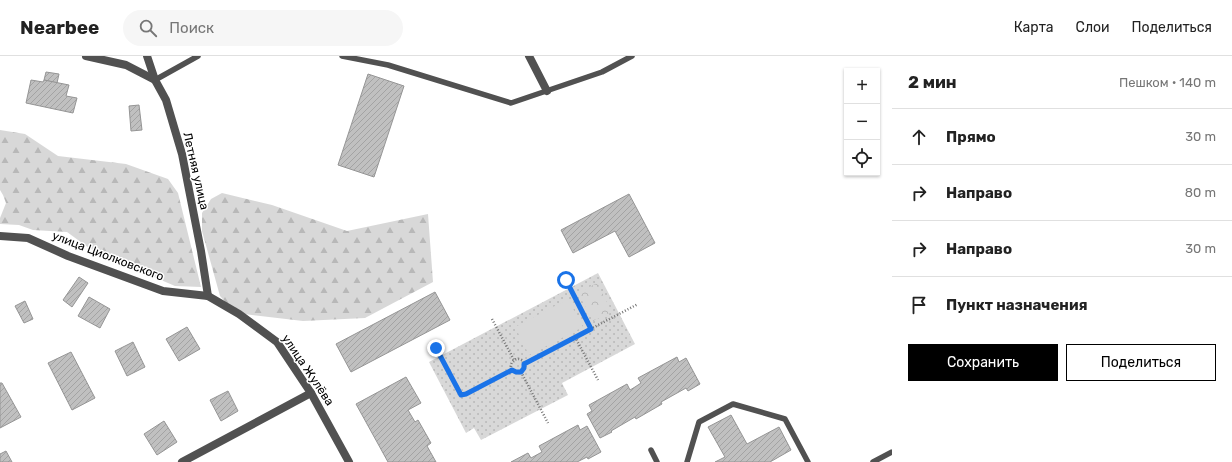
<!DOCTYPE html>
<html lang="ru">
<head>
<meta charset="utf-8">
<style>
  body { margin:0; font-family:Rubik,sans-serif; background:#f6f6f6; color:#222 }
  .controls { position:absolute; right:12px; top:12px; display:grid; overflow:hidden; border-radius:0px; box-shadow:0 1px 3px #0004 }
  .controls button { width:36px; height:36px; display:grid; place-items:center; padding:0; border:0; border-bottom:1px solid #e0e0e0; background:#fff; color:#222; font:20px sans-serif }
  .stop { position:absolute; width:12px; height:12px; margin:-9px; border:3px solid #1a73e8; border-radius:50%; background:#fff }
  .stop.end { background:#1a73e8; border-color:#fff; box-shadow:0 1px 4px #0008 }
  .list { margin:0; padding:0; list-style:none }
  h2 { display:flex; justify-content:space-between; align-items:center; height:52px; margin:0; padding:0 16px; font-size:17px }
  h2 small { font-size:13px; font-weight:400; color:#767676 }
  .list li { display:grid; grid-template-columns:26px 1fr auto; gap:12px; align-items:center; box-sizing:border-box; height:56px; padding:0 16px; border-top:1px solid #e0e0e0 }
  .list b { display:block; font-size:15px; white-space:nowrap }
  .list em { font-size:13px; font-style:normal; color:#767676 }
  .actions { display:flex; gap:8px; padding:12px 16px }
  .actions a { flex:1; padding:9px 0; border:1px solid #000; border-radius:0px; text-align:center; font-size:14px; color:#000 }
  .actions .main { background:#000; color:#fff }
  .icon { flex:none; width:22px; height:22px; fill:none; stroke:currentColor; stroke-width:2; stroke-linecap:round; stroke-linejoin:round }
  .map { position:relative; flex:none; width:892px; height:406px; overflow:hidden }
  header { display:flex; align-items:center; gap:24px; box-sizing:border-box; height:56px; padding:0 20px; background:#fff; border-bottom:1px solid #e0e0e0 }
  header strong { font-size:19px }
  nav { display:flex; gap:22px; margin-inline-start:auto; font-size:14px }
  .search { width:280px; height:36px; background:#f6f6f6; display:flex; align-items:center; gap:10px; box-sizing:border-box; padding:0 14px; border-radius:22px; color:#767676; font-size:15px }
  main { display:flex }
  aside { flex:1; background:#fff }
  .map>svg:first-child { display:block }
  .grass { fill:url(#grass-dots) }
  .forest { fill:url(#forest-firs) }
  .park { fill:url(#park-crowns) }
  .pitch { fill:#d8d8d8 }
  .building { fill:url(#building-hatch); stroke:#959595 }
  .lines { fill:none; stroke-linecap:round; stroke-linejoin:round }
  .path { stroke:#737373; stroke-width:2.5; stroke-dasharray:1 2; stroke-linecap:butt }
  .lane { stroke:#515151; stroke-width:5.5 }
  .street { stroke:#515151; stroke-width:8 }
  .route { stroke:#1a73e8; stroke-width:5 }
  .labels { text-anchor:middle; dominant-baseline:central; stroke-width:3; stroke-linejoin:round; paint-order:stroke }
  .street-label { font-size:12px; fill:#000; stroke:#fff }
</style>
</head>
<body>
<header>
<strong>Nearbee</strong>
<div class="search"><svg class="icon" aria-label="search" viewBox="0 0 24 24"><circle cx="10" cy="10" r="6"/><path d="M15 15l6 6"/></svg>Поиск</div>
<nav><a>Карта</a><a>Слои</a><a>Поделиться</a></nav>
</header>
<main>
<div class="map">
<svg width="892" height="406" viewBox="0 0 892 406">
  <defs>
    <pattern id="grass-dots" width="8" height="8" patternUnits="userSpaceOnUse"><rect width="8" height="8" fill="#d8d8d8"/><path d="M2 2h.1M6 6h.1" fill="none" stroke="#b8b8b8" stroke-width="1.8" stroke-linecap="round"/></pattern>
    <pattern id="forest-firs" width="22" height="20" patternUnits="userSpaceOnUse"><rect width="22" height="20" fill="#d8d8d8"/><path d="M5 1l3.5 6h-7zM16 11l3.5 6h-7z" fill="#b8b8b8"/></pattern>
    <pattern id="park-crowns" width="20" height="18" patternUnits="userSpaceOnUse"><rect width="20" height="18" fill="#d8d8d8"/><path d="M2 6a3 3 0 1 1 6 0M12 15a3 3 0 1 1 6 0" fill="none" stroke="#b8b8b8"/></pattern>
    <pattern id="building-hatch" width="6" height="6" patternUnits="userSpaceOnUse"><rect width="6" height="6" fill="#c0c0c0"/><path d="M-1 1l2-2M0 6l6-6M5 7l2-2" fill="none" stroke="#a3a3a3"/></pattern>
  </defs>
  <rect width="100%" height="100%" fill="#fff"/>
  <path class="grass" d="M598 217 635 288 562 327 568 339 481 384 474 372 466 377 429 306Z"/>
  <g class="forest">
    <path d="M0 74 25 78 58 100 126 108 168 123 178 137 201 231 175 230 119 206 89 192 67 176 33 174 19 169 0 168V162L6 147 3 139 0 134Z"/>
    <path d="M222 137 272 149 347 175 428 158 433 226 365 262 303 265 244 258 231 252 220 240 202 175V157L211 143Z"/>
  </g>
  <path class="park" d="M597 227 612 256 593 265 578 237Z"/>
  <path class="pitch" d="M568 243 583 271 529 299 515 271Z"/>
  <g class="building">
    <path d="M46 16 59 18 57 27 44 24Z"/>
    <path d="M368 18 404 30 374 121 338 109Z"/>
    <path d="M31 24 43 26 44 24 69 29 66 40 77 42 73 57 26 47Z"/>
    <path d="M139 49 142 74 131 75 129 50Z"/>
    <path d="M629 138 655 187 629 201 615 175 573 197 561 174Z"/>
    <path d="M79 221 88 227 72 251 63 244Z"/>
    <path d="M435 236 450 264 351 316 336 288Z"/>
    <path d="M89 241 110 253 100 272 78 260Z"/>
    <path d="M25 245 33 263 24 267 15 250Z"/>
    <path d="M187 271 200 293 179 305 166 283Z"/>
    <path d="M133 286 145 311 127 320 115 295Z"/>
    <path d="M71 296 95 342 72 354 48 307Z"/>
    <path d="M677 301 679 306 686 302 700 328 688 335 686 332 661 346 662 348 636 363 635 361 611 375 612 376 600 382 587 358 592 355 589 349 627 328 630 334 635 331 641 327 638 322Z"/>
    <path d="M406 321 421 347 408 354 415 366 418 364 431 387 427 390 436 406H388L356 348Z"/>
    <path d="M0 327H2L21 361 0 372Z"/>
    <path d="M228 335 238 355 221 365 210 344Z"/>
    <path d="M731 359 747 388 779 371 791 394 770 406H715L725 401 708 371Z"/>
    <path d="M164 365 177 386 157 399 144 378Z"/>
    <path d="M578 369 580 374 587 370 601 396 588 403 587 401 577 406H511L528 397 531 402 542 396 539 390Z"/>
    <path d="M6 395 12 406H0V398Z"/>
  </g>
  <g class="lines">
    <g class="path">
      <path d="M566 224 591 273"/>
      <path d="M492 263 514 304"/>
      <path d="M575 281 598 324"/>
      <path d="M436 292 461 339 466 338 512 314"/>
      <circle cx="518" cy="310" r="7"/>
      <path d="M524 308 638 248"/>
      <path d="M521 316 548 367"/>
    </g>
    <g class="lane">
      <path d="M342 0 388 9 511 47 602 16 632 0"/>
      <path d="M155 24 198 0"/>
      <path d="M651 394 657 406"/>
      <path d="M687 406 699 366 733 348 785 363 808 406"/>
      <path d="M873 406 892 396"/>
    </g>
    <g class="street">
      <path d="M86 0 126 9 155 24"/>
      <path d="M147 0 155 24 166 44 182 98 201 195 208 240"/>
      <path d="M529 0 547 35"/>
      <path d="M0 180 28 182 68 200 163 235 208 240 239 258 277 286 311 337 349 406"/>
      <path d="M182 406 311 337"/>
    </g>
  </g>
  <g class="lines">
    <path class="route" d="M436 292 461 339 466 338 512 314 516 316H521L524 312V308L591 273 566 224"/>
  </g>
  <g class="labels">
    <g class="street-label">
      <text transform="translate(196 115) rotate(77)">Летняя улица</text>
      <text transform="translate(108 200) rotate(21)">улица Циолковского</text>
      <text transform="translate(308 314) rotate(56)">улица Жулёва</text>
    </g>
  </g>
</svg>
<div class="controls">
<button>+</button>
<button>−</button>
<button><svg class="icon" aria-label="locate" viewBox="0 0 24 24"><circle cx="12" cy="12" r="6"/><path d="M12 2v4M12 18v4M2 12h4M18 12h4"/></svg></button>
</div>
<div class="stop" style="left:566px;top:224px"></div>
<div class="stop end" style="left:436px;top:292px"></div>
</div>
<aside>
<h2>2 мин<small>Пешком · 140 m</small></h2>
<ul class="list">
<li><svg class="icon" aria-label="ahead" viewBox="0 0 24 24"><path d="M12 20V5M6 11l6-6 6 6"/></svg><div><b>Прямо</b></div><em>30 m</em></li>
<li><svg class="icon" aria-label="right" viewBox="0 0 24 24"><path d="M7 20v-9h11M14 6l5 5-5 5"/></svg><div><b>Направо</b></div><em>80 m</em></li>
<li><svg class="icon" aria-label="right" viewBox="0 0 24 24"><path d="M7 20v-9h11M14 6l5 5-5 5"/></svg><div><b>Направо</b></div><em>30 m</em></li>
<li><svg class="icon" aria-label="arrive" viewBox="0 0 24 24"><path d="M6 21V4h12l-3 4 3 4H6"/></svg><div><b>Пункт назначения</b></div></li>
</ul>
<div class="actions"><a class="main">Сохранить</a><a>Поделиться</a></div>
</aside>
</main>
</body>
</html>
